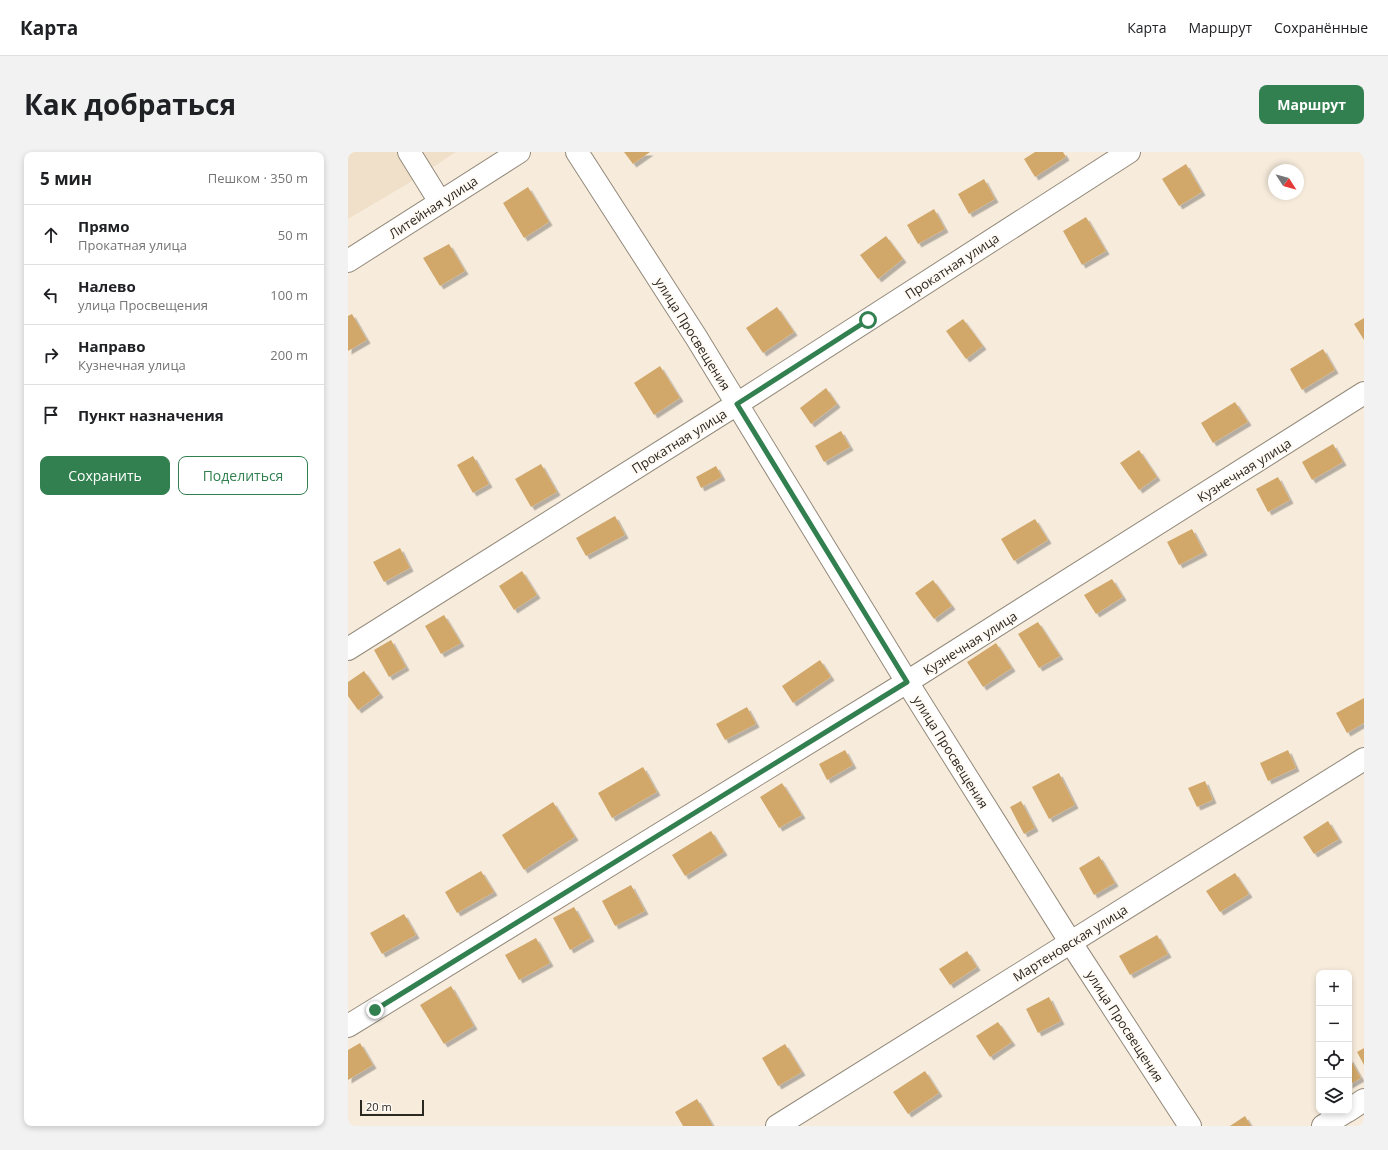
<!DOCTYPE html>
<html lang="ru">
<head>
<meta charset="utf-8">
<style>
  body { margin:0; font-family:"Open Sans",sans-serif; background:#f2f2f2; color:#202124 }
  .controls { position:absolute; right:12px; bottom:12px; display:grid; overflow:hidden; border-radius:8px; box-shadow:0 2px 6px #0003 }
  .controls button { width:36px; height:36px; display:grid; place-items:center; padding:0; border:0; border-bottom:1px solid #e0e0e0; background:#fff; color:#202124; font:20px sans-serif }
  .compass { position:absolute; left:920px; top:12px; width:36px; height:36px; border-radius:50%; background:#fff; box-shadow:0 2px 6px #0003; rotate:126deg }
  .scale { position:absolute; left:12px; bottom:10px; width:64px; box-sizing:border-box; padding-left:4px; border:2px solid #2b2721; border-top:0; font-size:11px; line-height:14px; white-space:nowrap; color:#2b2721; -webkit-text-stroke:3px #fffaf4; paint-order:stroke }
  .stop { position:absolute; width:12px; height:12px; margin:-9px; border:3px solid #328050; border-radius:50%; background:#fff }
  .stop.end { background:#328050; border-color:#fff; box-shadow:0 1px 4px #0008 }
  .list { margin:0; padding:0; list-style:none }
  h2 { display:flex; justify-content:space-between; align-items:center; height:52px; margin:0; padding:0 16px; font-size:17px }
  h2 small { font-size:13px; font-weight:400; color:#757577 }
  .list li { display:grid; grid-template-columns:26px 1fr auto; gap:12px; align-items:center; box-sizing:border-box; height:60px; padding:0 16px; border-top:1px solid #e0e0e0 }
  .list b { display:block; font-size:15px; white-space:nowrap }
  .list p { margin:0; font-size:13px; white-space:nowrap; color:#757577 }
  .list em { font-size:13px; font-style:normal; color:#757577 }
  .actions { display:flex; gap:8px; padding:12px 16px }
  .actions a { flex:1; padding:9px 0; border:1px solid #328050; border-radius:8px; text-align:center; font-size:14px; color:#328050 }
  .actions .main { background:#328050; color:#fff }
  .icon { flex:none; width:22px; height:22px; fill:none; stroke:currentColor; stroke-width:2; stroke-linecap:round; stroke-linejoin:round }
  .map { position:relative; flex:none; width:1016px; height:974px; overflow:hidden; border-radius:8px }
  header { display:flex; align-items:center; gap:24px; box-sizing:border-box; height:56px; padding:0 20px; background:#fff; border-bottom:1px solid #e0e0e0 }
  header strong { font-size:19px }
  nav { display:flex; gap:22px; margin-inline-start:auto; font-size:14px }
  .intro { display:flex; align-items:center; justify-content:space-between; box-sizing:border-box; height:96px; padding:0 24px }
  h1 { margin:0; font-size:28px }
  .button { padding:10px 18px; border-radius:8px; background:#328050; color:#fff; font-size:14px; font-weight:700 }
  main { display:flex; gap:24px; padding:0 24px }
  aside { flex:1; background:#fff; border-radius:8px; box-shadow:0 2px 6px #0003 }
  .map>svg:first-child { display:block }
  .built { fill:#f0e0c9 }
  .building { fill:#d2a86b; filter:url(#shadow) }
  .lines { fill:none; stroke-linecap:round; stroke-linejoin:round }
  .minor-casing { stroke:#93897a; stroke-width:24 }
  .minor { stroke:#fff; stroke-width:22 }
  .route { stroke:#328050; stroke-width:5 }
  .labels { text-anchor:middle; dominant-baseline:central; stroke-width:4; stroke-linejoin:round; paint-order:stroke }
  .street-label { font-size:13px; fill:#2b2721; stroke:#fffaf4 }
</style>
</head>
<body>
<header>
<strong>Карта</strong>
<nav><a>Карта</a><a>Маршрут</a><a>Сохранённые</a></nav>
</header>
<div class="intro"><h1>Как добраться</h1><a class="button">Маршрут</a></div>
<main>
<aside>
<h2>5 мин<small>Пешком · 350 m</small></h2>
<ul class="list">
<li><svg class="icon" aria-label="ahead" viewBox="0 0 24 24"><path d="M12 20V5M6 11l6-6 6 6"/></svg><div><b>Прямо</b><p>Прокатная улица</p></div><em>50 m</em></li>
<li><svg class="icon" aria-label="left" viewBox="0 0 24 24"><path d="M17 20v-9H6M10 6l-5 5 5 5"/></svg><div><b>Налево</b><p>улица Просвещения</p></div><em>100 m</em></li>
<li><svg class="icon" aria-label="right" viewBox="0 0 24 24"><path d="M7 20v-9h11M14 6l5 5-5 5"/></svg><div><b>Направо</b><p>Кузнечная улица</p></div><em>200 m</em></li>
<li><svg class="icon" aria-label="arrive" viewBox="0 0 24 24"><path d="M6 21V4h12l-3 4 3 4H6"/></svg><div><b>Пункт назначения</b></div></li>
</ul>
<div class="actions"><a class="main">Сохранить</a><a>Поделиться</a></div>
</aside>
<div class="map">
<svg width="1016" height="974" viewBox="0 0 1016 974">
  <defs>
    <filter id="shadow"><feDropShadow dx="3.5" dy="3.5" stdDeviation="0" flood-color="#0004"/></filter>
  </defs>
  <rect width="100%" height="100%" fill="#f7ecdc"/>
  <path class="built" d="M0 0H108L61 31 0 67Z"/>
  <g class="building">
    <path d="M276 0H302L285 12Z"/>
    <path d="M687 0H715L718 5 687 25 676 7Z"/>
    <path d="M838 12 854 40 831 54 814 27Z"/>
    <path d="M636 27 647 47 621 62 610 42Z"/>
    <path d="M180 35 201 70 176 86 155 51Z"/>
    <path d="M586 57 597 77 570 92 559 73Z"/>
    <path d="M738 65 758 99 734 113 715 79Z"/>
    <path d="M538 84 555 107 530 127 512 103Z"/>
    <path d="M101 92 117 119 92 134 75 106Z"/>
    <path d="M429 155 446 180 415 201 398 176Z"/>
    <path d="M4 162 19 188 0 199V164Z"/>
    <path d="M1016 166V188L1006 172Z"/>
    <path d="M615 167 635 194 618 207 598 179Z"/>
    <path d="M975 197 987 218 954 238 942 217Z"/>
    <path d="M312 214 332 246 306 263 286 231Z"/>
    <path d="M478 236 489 252 463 272 452 256Z"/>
    <path d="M887 250 900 270 865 291 853 271Z"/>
    <path d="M493 279 502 295 476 310 467 294Z"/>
    <path d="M985 292 995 310 964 328 954 310Z"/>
    <path d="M791 298 809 325 791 338 772 311Z"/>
    <path d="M125 304 141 332 125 341 109 313Z"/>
    <path d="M193 312 209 340 183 355 167 327Z"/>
    <path d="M368 314 374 325 353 336 348 325Z"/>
    <path d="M930 325 942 348 920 360 908 337Z"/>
    <path d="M267 364 277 383 238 404 228 386Z"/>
    <path d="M687 367 700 388 666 409 653 387Z"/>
    <path d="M844 377 856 400 831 413 819 390Z"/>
    <path d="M52 396 62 416 36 430 25 410Z"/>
    <path d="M174 419 189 443 166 458 151 434Z"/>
    <path d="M764 427 775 445 748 462 736 443Z"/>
    <path d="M585 428 604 454 586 467 567 441Z"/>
    <path d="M96 463 113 491 93 502 77 474Z"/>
    <path d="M690 470 712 504 691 516 670 482Z"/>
    <path d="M43 488 58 515 41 525 26 498Z"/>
    <path d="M648 491 664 516 635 535 619 510Z"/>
    <path d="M472 508 483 525 445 551 434 534Z"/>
    <path d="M16 519 32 542 10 558 0 544V530Z"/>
    <path d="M1016 546V571L999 581 988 561Z"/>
    <path d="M399 555 408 572 377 588 368 572Z"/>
    <path d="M497 598 505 613 479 628 471 612Z"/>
    <path d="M940 598 948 616 920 629 912 611Z"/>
    <path d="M295 615 309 640 264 666 250 641Z"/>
    <path d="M711 621 727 653 701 667 684 635Z"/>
    <path d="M857 629 865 648 849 655 840 636Z"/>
    <path d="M434 631 454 663 431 676 412 645Z"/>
    <path d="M673 649 687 676 676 682 662 655Z"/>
    <path d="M205 650 227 685 176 718 154 683Z"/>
    <path d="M980 669 991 687 966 702 955 685Z"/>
    <path d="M363 679 376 700 337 724 324 703Z"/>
    <path d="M751 704 767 731 746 743 731 716Z"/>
    <path d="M133 719 146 740 109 761 97 740Z"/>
    <path d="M887 721 901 742 872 760 858 739Z"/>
    <path d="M283 733 297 759 267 774 254 749Z"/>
    <path d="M226 755 243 786 222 798 205 766Z"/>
    <path d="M56 762 68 783 34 802 22 781Z"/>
    <path d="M809 783 820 802 782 823 771 804Z"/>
    <path d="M188 786 202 811 171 828 157 803Z"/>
    <path d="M619 799 629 815 602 833 591 817Z"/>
    <path d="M103 834 126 874 96 892 72 853Z"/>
    <path d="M701 845 713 869 690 881 678 857Z"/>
    <path d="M650 870 664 890 642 905 628 884Z"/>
    <path d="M12 891 25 913 0 928V898Z"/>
    <path d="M437 892 454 920 430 934 414 906Z"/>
    <path d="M1016 896V913L1009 900Z"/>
    <path d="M1001 905 1013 926 1001 933Z"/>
    <path d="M577 919 591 941 560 962 545 940Z"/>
    <path d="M349 947 365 974H335L327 960Z"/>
    <path d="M897 964 903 974H882Z"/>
  </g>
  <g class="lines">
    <g class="minor-casing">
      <g id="minor">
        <path d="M61 0 92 50"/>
        <path d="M229 0 348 185 559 530 723 791 842 974"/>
        <path d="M0 109 171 0"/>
        <path d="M0 497 389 252 781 0"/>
        <path d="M0 874 559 530 1016 241"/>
        <path d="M1001 958 1016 948"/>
        <path d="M429 974 1016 607"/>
        <path d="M975 974 999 959"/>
      </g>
    </g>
    <use href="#minor" class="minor"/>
  </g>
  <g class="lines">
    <path class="route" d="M27 858 559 530 389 252 520 168"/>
  </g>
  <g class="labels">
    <g class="street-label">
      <text transform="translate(85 55) rotate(-33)">Литейная улица</text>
      <text transform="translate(604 114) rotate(-33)">Прокатная улица</text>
      <text transform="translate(345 182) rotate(58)">улица Просвещения</text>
      <text transform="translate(331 289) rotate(-32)">Прокатная улица</text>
      <text transform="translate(896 318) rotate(-32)">Кузнечная улица</text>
      <text transform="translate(622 491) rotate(-32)">Кузнечная улица</text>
      <text transform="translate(603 600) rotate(58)">улица Просвещения</text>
      <text transform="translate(722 791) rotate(-32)">Мартеновская улица</text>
      <text transform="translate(777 874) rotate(57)">улица Просвещения</text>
    </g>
  </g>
</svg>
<div class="controls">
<button>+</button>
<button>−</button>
<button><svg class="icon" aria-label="locate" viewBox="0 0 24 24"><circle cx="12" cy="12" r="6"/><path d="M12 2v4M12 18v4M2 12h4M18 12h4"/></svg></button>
<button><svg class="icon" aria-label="layers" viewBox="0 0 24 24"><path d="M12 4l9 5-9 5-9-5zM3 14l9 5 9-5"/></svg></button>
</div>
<svg class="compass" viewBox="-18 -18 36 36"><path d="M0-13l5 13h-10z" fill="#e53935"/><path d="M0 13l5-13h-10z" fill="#757577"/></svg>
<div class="scale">20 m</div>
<div class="stop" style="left:520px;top:168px"></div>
<div class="stop end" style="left:27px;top:858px"></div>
</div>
</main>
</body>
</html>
